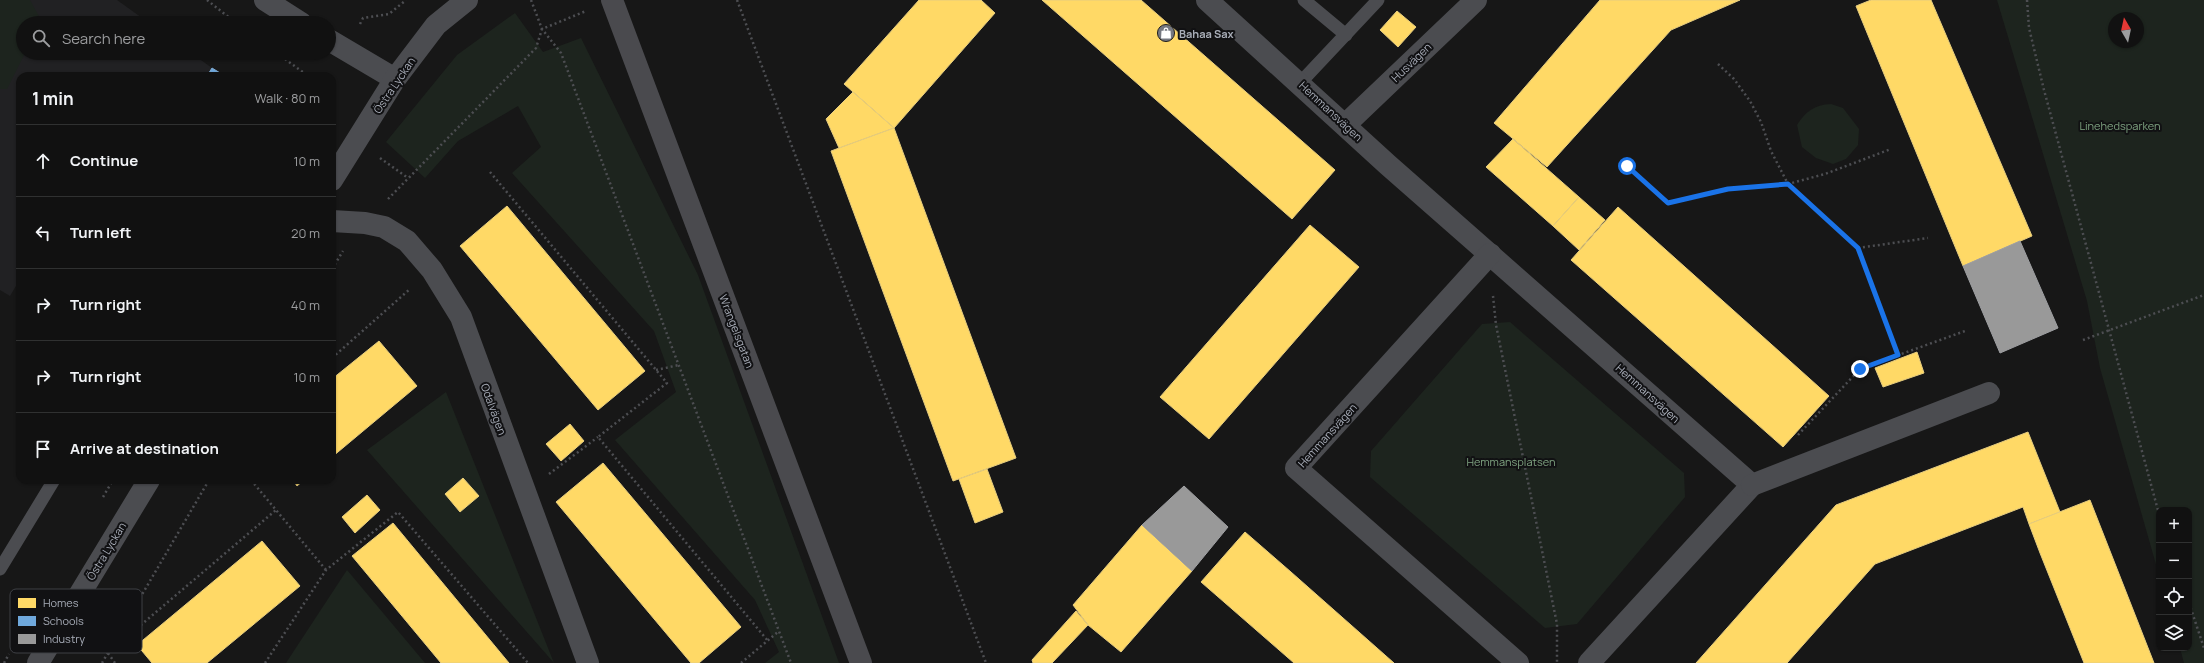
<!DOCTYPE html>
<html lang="en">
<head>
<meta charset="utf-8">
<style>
  body { margin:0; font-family:Manrope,sans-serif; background:#1e1f1f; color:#f1f3f6 }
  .controls { position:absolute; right:12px; bottom:12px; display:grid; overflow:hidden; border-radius:8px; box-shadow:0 1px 3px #0004 }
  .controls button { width:36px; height:36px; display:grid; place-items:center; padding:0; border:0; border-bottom:1px solid #303131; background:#111; color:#f1f3f6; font:20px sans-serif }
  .compass { position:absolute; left:2108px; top:12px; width:36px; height:36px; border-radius:50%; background:#111; box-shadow:0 1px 3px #0004; rotate:351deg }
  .stop { position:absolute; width:12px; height:12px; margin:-9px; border:3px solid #1a73e8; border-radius:50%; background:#fff }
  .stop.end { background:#1a73e8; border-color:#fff; box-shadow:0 1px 4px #0008 }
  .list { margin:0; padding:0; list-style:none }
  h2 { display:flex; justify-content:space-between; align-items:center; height:52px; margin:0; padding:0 16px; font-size:17px }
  h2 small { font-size:13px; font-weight:400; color:#9c9d9f }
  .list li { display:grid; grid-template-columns:26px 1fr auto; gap:12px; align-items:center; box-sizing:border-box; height:72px; padding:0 16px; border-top:1px solid #303131 }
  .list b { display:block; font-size:15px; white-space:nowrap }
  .list em { font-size:13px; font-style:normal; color:#9c9d9f }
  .icon { flex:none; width:22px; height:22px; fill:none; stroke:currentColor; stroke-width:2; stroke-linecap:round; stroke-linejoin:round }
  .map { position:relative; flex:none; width:2204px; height:663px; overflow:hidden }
  .search { position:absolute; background:#111; box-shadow:0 1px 3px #0004; left:16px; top:16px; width:320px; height:44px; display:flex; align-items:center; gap:10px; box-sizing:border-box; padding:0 14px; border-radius:22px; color:#9c9d9f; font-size:15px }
  .panel { position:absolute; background:#111; box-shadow:0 1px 3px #0004; left:16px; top:72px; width:320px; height:412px; border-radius:12px }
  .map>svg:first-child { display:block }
  .built { fill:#212123 }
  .green { fill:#1d241e; fill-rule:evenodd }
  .homes { fill:#ffd966; stroke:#e5cc7f }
  .schools { fill:#6fa8dc; stroke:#80aad1 }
  .industry { fill:#999; stroke:#9e9fa2 }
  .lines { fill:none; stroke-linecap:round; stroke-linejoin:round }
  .path { stroke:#4d4e52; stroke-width:2.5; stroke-dasharray:2 3; stroke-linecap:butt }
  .service { stroke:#4b4c50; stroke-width:13 }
  .minor { stroke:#4b4c50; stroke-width:22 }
  .tertiary { stroke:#4b4c50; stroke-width:22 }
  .secondary { stroke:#4a4a4e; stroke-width:22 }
  .route { stroke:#1a73e8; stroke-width:5 }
  .labels { text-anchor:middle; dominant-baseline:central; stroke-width:4; stroke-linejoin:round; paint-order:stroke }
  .poi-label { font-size:11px; font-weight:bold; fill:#a8adb8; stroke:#111113; text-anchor:start }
  .street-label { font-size:11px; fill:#a8adb8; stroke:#111113 }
  .park-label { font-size:11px; fill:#7fa381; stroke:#111113 }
  .key { fill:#111113; stroke:#3e4045; stroke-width:1 }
  .key-label { font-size:11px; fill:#a8adb8 }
</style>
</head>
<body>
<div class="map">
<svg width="2204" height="663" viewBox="0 0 2204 663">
  <rect width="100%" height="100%" fill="#171717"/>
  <path class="built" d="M0 0H117L149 23H23V53H191L212 68 207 76H20V279L10 296 0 290Z"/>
  <g class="green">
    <path d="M0 0H30L41 20 40 23H23V53H25L7 89H0Z"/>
    <path d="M1997 0H2204V663H2184L2180 648H2189V510H2159V575L2100 368 2087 301ZM2114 18H2138V42H2114Z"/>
    <path d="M515 13 543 52 581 38 698 275 839 663H765L779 652 755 600 615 440 676 392 654 331 512 173 541 147 518 106 458 141 425 178 386 142 457 55Z"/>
    <path d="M1831 104 1843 108 1859 129 1858 145 1846 159 1833 164 1816 158 1802 147 1797 125C1806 111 1814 105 1831 104Z"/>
    <path d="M1510 322 1684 473 1685 497 1577 624 1545 628 1370 477 1371 451 1482 324Z"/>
    <path d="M446 392 554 663 367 450Z"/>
    <path d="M347 570 425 663H286Z"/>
  </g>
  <g class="homes">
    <path d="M919 0H981L995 13 894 128 844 84Z"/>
    <path d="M1042 0H1141L1335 170 1292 219Z"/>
    <path d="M1600 0H1740L1671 30 1547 167 1494 123Z"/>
    <path d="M1871 0H1931L2032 236 1963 266 1856 6Z"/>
    <path d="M1397 11 1416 27 1398 47 1380 30Z"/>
    <path d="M853 92 894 128 839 148 826 119Z"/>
    <path d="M894 128 1016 458 953 481 831 151Z"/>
    <path d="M1513 139 1579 197 1553 226 1486 167Z"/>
    <path d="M1579 197 1605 220 1579 250 1553 226Z"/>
    <path d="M507 206 645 371 598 410 460 246Z"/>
    <path d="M1618 207 1829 396 1783 447 1571 260Z"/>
    <path d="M1310 225 1359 267 1209 439 1160 397Z"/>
    <path d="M379 341 417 386 332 457V379Z"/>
    <path d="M1917 352 1924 373 1883 387 1875 368Z"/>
    <path d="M570 424 584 441 561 461 546 444Z"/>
    <path d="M2028 432 2060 512 2029 524 2023 507 1875 564 1787 663H1696L1836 505Z"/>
    <path d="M603 463 741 627 699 663H691L556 502Z"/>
    <path d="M987 469 1003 512 975 523 959 479Z"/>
    <path d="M463 478 479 496 460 512 445 494Z"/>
    <path d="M293 480H304L297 486Z"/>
    <path d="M367 495 380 510 355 533 342 517Z"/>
    <path d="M2090 500 2154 663H2084L2040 553 2029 524Z"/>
    <path d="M393 523 509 663H441L352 556Z"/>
    <path d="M1142 525 1192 571 1121 652 1088 625 1073 605Z"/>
    <path d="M1245 532 1291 572 1394 663H1294L1201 582Z"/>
    <path d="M262 541 300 586 207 663H152L137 645Z"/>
    <path d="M1076 611 1088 625 1052 663H1033L1032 660Z"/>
  </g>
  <path class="schools" d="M212 68 225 76H207Z"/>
  <g class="industry">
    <path d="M2020 241 2058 328 2000 353 1963 266Z"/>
    <path d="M1184 486 1228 527 1192 571 1142 525Z"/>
  </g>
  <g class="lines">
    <g class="path">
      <path d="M207 0 236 23"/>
      <path d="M531 0 542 29 561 53 791 663"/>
      <path d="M737 0 986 663"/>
      <path d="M2027 0 2029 28 2044 90 2159 514"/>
      <path d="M360 24 363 18 389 14 406 0"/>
      <path d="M277 53 308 76"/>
      <path d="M1718 64 1734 79 1750 101 1761 122 1771 151 1788 184 1825 174 1891 149"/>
      <path d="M380 158 408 178"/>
      <path d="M1627 166 1668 203 1728 189 1788 184 1858 248 1898 355"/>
      <path d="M490 172 667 383 598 437 768 641"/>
      <path d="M388 199 536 48 542 29 586 11"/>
      <path d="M1858 248 1928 238"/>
      <path d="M332 269 343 251"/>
      <path d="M1493 296 1496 325 1557 624V663"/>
      <path d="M2083 340 2204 295"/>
      <path d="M332 358 410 289"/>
      <path d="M656 370 679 365"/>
      <path d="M1798 435 1860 369 1965 331"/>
      <path d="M549 474 598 437"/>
      <path d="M251 480 326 570"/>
      <path d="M103 497 113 480"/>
      <path d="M2189 603 2204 648"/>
      <path d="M4 663 9 654"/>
      <path d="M102 663 209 480"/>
      <path d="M115 663 108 653 276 510"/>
      <path d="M265 663 326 570 398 512 528 663"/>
      <path d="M741 663 779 631"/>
    </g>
    <g class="service">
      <path d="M1304 0 1346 35"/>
      <path d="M1300 83 1378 0"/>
      <path d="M0 569 54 480"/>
    </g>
    <g class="minor">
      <path d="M265 0 301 23"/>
      <path d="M1207 0 1388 165 1752 485 1589 663"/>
      <path d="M329 40 395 79"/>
      <path d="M1345 125 1476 0"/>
      <path d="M332 221 365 223 384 227 407 241 432 270 461 317 588 663"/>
      <path d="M1490 254 1296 468 1518 663"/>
      <path d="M1752 485 1989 393"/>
    </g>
    <g class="tertiary">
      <path d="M332 180 395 79 436 25 467 0"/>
      <path d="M38 663 149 480"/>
    </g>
    <path class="secondary" d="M612 0 861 663"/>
  </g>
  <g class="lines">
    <path class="route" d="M1627 166 1668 203 1728 189 1788 184 1858 248 1898 355 1860 369"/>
  </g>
  <defs>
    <g id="shop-disc" transform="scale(0.9)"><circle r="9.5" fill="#757880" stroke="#111113"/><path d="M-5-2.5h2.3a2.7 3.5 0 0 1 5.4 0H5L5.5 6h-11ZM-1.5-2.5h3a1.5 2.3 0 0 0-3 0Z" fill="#fff"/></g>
  </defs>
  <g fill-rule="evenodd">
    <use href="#shop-disc" x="1166" y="33"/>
  </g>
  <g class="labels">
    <g class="poi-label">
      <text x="1179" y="33">Bahaa Sax</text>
    </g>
    <g class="street-label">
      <text transform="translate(1411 62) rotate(-44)">Husvägen</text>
      <text transform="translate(394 85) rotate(-56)">Östra Lyckan</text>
      <text transform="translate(1331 111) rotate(43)">Hemmansvägen</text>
      <text transform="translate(737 331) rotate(69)">Wrangelsgatan</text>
      <text transform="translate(1648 393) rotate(42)">Hemmansvägen</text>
      <text transform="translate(494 409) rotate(70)">Odalvägen</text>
      <text transform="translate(1327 435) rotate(-48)">Hemmansvägen</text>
      <text transform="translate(106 551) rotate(-59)">Östra Lyckan</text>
    </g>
    <g class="park-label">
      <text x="2120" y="125">Linehedsparken</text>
      <text x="1511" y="461">Hemmansplatsen</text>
    </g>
  </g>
  <rect x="10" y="589" width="132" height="64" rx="6" class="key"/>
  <rect x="18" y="598" width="18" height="10" fill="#ffd966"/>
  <rect x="18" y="616" width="18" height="10" fill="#6fa8dc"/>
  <rect x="18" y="634" width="18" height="10" fill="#999"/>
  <g class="key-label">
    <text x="43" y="607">Homes</text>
    <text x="43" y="625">Schools</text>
    <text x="43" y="643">Industry</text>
  </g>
</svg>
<div class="controls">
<button>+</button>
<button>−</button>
<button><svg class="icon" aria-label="locate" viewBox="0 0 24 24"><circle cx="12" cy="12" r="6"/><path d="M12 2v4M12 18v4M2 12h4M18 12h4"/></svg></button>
<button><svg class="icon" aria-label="layers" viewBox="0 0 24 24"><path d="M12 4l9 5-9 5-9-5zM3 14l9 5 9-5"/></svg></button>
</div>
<svg class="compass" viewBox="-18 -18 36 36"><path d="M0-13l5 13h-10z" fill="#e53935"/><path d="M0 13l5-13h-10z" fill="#9c9d9f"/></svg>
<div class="stop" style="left:1627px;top:166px"></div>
<div class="stop end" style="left:1860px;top:369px"></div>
<div class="search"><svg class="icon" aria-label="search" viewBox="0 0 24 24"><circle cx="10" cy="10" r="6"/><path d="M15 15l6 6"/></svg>Search here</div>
<section class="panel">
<h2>1 min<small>Walk · 80 m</small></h2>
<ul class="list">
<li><svg class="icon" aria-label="ahead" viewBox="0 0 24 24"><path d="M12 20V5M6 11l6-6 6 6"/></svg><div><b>Continue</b></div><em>10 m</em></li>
<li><svg class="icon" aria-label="left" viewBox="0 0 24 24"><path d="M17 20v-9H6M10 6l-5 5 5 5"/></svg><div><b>Turn left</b></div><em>20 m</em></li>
<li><svg class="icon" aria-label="right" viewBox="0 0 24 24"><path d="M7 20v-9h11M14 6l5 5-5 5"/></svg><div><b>Turn right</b></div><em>40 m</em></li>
<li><svg class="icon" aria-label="right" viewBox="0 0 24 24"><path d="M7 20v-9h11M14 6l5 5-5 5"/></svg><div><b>Turn right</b></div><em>10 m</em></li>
<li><svg class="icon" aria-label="arrive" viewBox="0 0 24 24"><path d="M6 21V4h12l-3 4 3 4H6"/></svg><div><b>Arrive at destination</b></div></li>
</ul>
</section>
</div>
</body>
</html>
